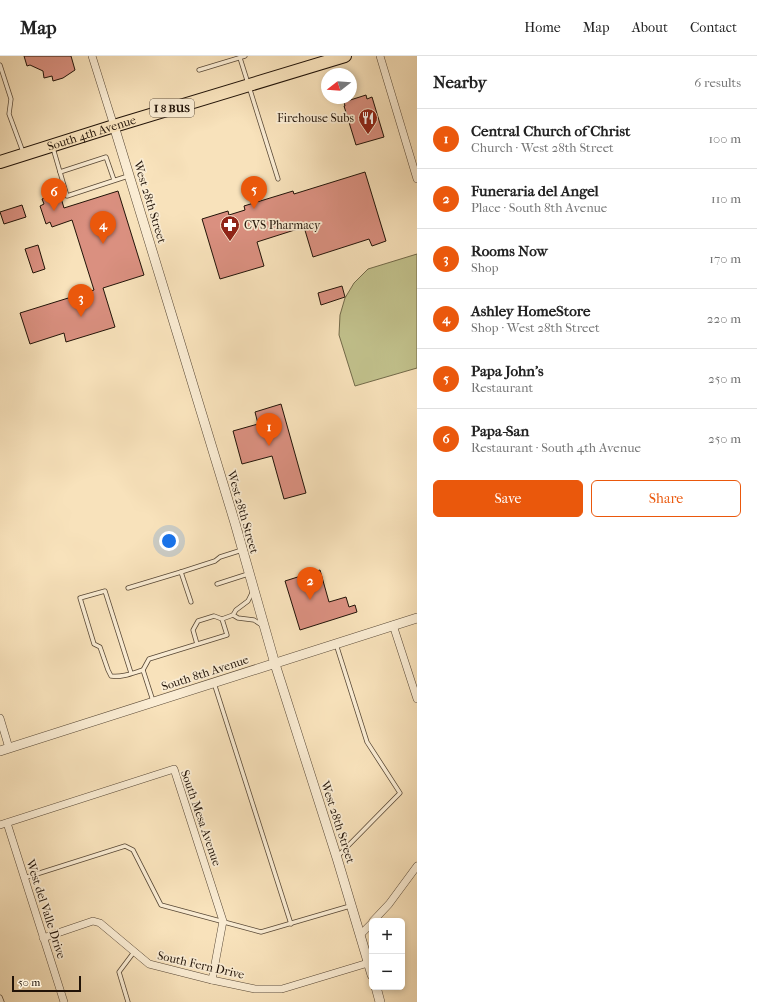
<!DOCTYPE html>
<html lang="en">
<head>
<meta charset="utf-8">
<style>
  body { margin:0; font-family:"IM FELL French Canon",serif; background:#f6f6f6; color:#222 }
  .controls { position:absolute; right:12px; bottom:12px; display:grid; overflow:hidden; border-radius:6px; box-shadow:0 2px 6px #0003 }
  .controls button { width:36px; height:36px; display:grid; place-items:center; padding:0; border:0; border-bottom:1px solid #e0e0e0; background:#fff; color:#222; font:20px sans-serif }
  .compass { position:absolute; left:321px; top:12px; width:36px; height:36px; border-radius:50%; background:#fff; box-shadow:0 2px 6px #0003; rotate:253deg }
  .scale { position:absolute; left:12px; bottom:10px; width:69px; box-sizing:border-box; padding-left:4px; border:2px solid #211308; border-top:0; font-size:11px; line-height:14px; white-space:nowrap; color:#211308; -webkit-text-stroke:3px #faecd3; paint-order:stroke }
  .you { position:absolute; left:169px; top:485px; width:14px; height:14px; margin:-10px; border:3px solid #fff; border-radius:50%; background:#1a73e8; box-shadow:0 0 0 6px #1a73e833 }
  .badge { display:grid; place-items:center; width:26px; height:26px; border-radius:50%; background:#ea580c; color:#fff; font-size:13px; font-weight:700 }
  .pin { position:absolute; translate:-50% -33px; filter:drop-shadow(0 1px 2px #0008) }
  .pin::after { content:''; position:absolute; top:21px; width:14px; height:12px; background:inherit; clip-path:polygon(0 0,100% 0,50% 100%) }
  .list { margin:0; padding:0; list-style:none }
  h2 { display:flex; justify-content:space-between; align-items:center; height:52px; margin:0; padding:0 16px; font-size:17px }
  h2 small { font-size:13px; font-weight:400; color:#767676 }
  .list li { display:grid; grid-template-columns:26px 1fr auto; gap:12px; align-items:center; box-sizing:border-box; height:60px; padding:0 16px; border-top:1px solid #e0e0e0 }
  .list b { display:block; font-size:15px; white-space:nowrap }
  .list p { margin:0; font-size:13px; white-space:nowrap; color:#767676 }
  .list em { font-size:13px; font-style:normal; color:#767676 }
  .actions { display:flex; gap:8px; padding:12px 16px }
  .actions a { flex:1; padding:9px 0; border:1px solid #ea580c; border-radius:6px; text-align:center; font-size:14px; color:#ea580c }
  .actions .main { background:#ea580c; color:#fff }
  .map { position:relative; flex:none; width:417px; height:946px; overflow:hidden }
  header { display:flex; align-items:center; gap:24px; box-sizing:border-box; height:56px; padding:0 20px; background:#fff; border-bottom:1px solid #e0e0e0 }
  header strong { font-size:19px }
  nav { display:flex; gap:22px; margin-inline-start:auto; font-size:14px }
  main { display:flex }
  aside { flex:1; background:#fff }
  .map>svg:first-child { display:block }
  .green { fill:#c2c28d; stroke:#726a4a }
  .building { fill:#da9080; stroke:#211308 }
  .lines { fill:none; stroke-linecap:round; stroke-linejoin:round }
  .service-casing { stroke:#574735; stroke-width:5 }
  .minor-casing { stroke:#574735; stroke-width:8 }
  .tertiary-casing { stroke:#574735; stroke-width:10 }
  .primary-casing { stroke:#211308; stroke-width:14 }
  .service { stroke:#faecd3; stroke-width:3.5 }
  .minor { stroke:#faecd3; stroke-width:7 }
  .tertiary { stroke:#faecd3; stroke-width:9 }
  .primary { stroke:#f8e2bb; stroke-width:12 }
  .labels { text-anchor:middle; dominant-baseline:central; stroke-width:3.5; stroke-linejoin:round; paint-order:stroke }
  .shield { fill:#faecd3; stroke:#625445; stroke-width:1 }
  .shield-label { font-size:11px; font-weight:bold; fill:#211308 }
  .poi-label { font-size:12px; fill:#211308; stroke:#faecd3; text-anchor:end }
  .street-label { font-size:12px; fill:#211308; stroke:#faecd3 }
</style>
</head>
<body>
<header>
<strong>Map</strong>
<nav><a>Home</a><a>Map</a><a>About</a><a>Contact</a></nav>
</header>
<main>
<div class="map">
<svg width="417" height="946" viewBox="0 0 417 946">
  <rect width="100%" height="100%" fill="#f8e2bb"/>
  <filter id="stains"><feTurbulence type="fractalNoise" baseFrequency=".005" numOctaves="4"/><feColorMatrix values="0 0 0 0 .2 0 0 0 0 .09 0 0 0 0 .02 0 0 0 .5 -.17"/></filter>
  <radialGradient id="worn" r=".72"><stop offset=".6" stop-color="#630" stop-opacity="0"/><stop offset="1" stop-color="#630" stop-opacity=".3"/></radialGradient>
  <path class="green" d="M417 198V312L355 330 339 279 340 259 345 242 354 227 368 213Z"/>
  <g class="building">
    <path d="M24 0H71L75 14 63 22 53 25 52 20 44 22 43 15 30 9 27 10Z"/>
    <path d="M366 39 367 43 372 41 384 81 356 89 344 50H345L344 46Z"/>
    <path d="M365 116 386 185 372 190 369 183 313 201 304 171 257 186 264 210 220 223 202 163 228 155 229 159 245 154 244 150 293 135 294 138Z"/>
    <path d="M118 135 144 219 103 232 115 271 66 286 64 277 30 288 20 257 94 234 72 164 52 171 50 166 46 168 40 150 44 148 42 143 55 138 57 143 61 142 64 152Z"/>
    <path d="M22 149 26 161 4 168 0 156Z"/>
    <path d="M38 189 45 213 33 217 25 193Z"/>
    <path d="M342 230 345 241 321 249 318 237Z"/>
    <path d="M281 348 306 437 284 443 272 400 242 408 233 375 258 368 255 356Z"/>
    <path d="M320 514 329 546 346 541 349 551 355 549 357 556 300 574 285 525Z"/>
  </g>
  <g class="lines">
    <g class="service-casing">
      <g id="service">
        <path d="M240 2 278 123"/>
        <path d="M0 9 11 43 9 58 23 96"/>
        <path d="M199 14 245 0"/>
        <path d="M53 92 60 116"/>
        <path d="M114 124 106 101 60 116 67 140 128 120"/>
        <path d="M181 516 215 505 220 501 242 494"/>
        <path d="M217 528 248 518"/>
        <path d="M128 532 181 516 191 546"/>
        <path d="M253 535 248 545 236 554 233 559 238 562 254 564 263 570"/>
        <path d="M222 563 233 559"/>
        <path d="M336 588 367 686 400 737 337 801"/>
        <path d="M143 614 149 603 227 579 222 563 214 560 198 565 193 574 197 588"/>
        <path d="M131 617 105 535 80 542 94 588 100 591 108 614 111 620C122 622 133 617 143 614L153 645"/>
        <path d="M214 627 291 868"/>
        <path d="M24 822 125 790 133 794 161 849 261 876 350 850"/>
        <path d="M0 941 2 946"/>
        <path d="M128 946 119 916 134 896"/>
      </g>
    </g>
    <g class="minor-casing">
      <g id="minor">
        <path d="M92 0 114 70"/>
        <path d="M380 0 417 123"/>
        <path d="M393 569 417 643"/>
        <path d="M0 662 9 692"/>
        <path d="M7 767 64 946"/>
        <path d="M0 769 174 713 223 865 212 924"/>
        <path d="M373 865 389 848 417 810"/>
        <path d="M360 879 372 867"/>
        <path d="M43 882 93 865 100 867 149 908 212 924 255 933H282L368 907"/>
      </g>
    </g>
    <g class="tertiary-casing">
      <g id="tertiary">
        <path d="M114 70 172 260 235 467 275 608 337 802 372 919"/>
        <path d="M0 695 417 562"/>
        <path d="M376 931 380 946"/>
      </g>
    </g>
    <g class="primary-casing">
      <g id="primary">
        <path id="s1" d="M0 106 114 70 345 0"/>
      </g>
    </g>
    <use href="#service" class="service"/>
    <use href="#minor" class="minor"/>
    <use href="#tertiary" class="tertiary"/>
    <use href="#primary" class="primary"/>
  </g>
  <defs>
    <g id="restaurant-pin" transform="scale(1)"><path d="M0 17L-7.5 6A9.5 9.5 0 1 1 7.5 6Z" fill="#8f2418" stroke="#faecd3"/><path d="M-5-6h1v4h1v-4h1v4h1v-4h1v5L-1.5 .5V6h-2V.5L-5-1ZM5-6V6H3V1.5H1.5Q1.5-4 5-6Z" fill="#fff"/></g>
    <g id="pharmacy-pin" transform="scale(1)"><path d="M0 17L-7.5 6A9.5 9.5 0 1 1 7.5 6Z" fill="#8f2418" stroke="#faecd3"/><path d="M-2-6h4v4h4v4h-4v4h-4v-4h-4v-4h4Z" fill="#fff"/></g>
  </defs>
  <g fill-rule="evenodd">
    <use href="#restaurant-pin" x="368" y="62"/>
    <use href="#pharmacy-pin" x="230" y="169"/>
  </g>
  <g class="labels">
    <rect class="shield" x="150" y="43" width="44" height="18" rx="3"/>
    <g class="shield-label">
      <text x="172" y="52">I 8 BUS</text>
    </g>
    <g class="poi-label">
      <text x="354" y="62">Firehouse Subs</text>
      <text x="244" y="169" text-anchor="start">CVS Pharmacy</text>
    </g>
    <g class="street-label">
      <text stroke="none"><textPath href="#s1" startOffset="96">South 4th Avenue</textPath></text>
      <text transform="translate(150 146) rotate(73)">West 28th Street</text>
      <text transform="translate(243 456) rotate(74)">West 28th Street</text>
      <text transform="translate(205 617) rotate(-18)">South 8th Avenue</text>
      <text transform="translate(201 762) rotate(71)">South Mesa Avenue</text>
      <text transform="translate(338 766) rotate(72)">West 28th Street</text>
      <text transform="translate(46 853) rotate(72)">West del Valle Drive</text>
      <text transform="translate(201 909) rotate(13)">South Fern Drive</text>
    </g>
  </g>
  <rect width="100%" height="100%" filter="url(#stains)"/>
  <rect width="100%" height="100%" fill="url(#worn)"/>
</svg>
<div class="controls">
<button>+</button>
<button>−</button>
</div>
<svg class="compass" viewBox="-18 -18 36 36"><path d="M0-13l5 13h-10z" fill="#e53935"/><path d="M0 13l5-13h-10z" fill="#767676"/></svg>
<div class="scale">50 m</div>
<div class="you"></div>
<div class="pin badge" style="left:269px;top:390px">1</div>
<div class="pin badge" style="left:310px;top:544px">2</div>
<div class="pin badge" style="left:81px;top:261px">3</div>
<div class="pin badge" style="left:103px;top:188px">4</div>
<div class="pin badge" style="left:254px;top:153px">5</div>
<div class="pin badge" style="left:54px;top:155px">6</div>
</div>
<aside>
<h2>Nearby<small>6 results</small></h2>
<ul class="list">
<li><span class="badge">1</span><div><b>Central Church of Christ</b><p>Church · West 28th Street</p></div><em>100 m</em></li>
<li><span class="badge">2</span><div><b>Funeraria del Angel</b><p>Place · South 8th Avenue</p></div><em>110 m</em></li>
<li><span class="badge">3</span><div><b>Rooms Now</b><p>Shop</p></div><em>170 m</em></li>
<li><span class="badge">4</span><div><b>Ashley HomeStore</b><p>Shop · West 28th Street</p></div><em>220 m</em></li>
<li><span class="badge">5</span><div><b>Papa John's</b><p>Restaurant</p></div><em>250 m</em></li>
<li><span class="badge">6</span><div><b>Papa-San</b><p>Restaurant · South 4th Avenue</p></div><em>250 m</em></li>
</ul>
<div class="actions"><a class="main">Save</a><a>Share</a></div>
</aside>
</main>
</body>
</html>
